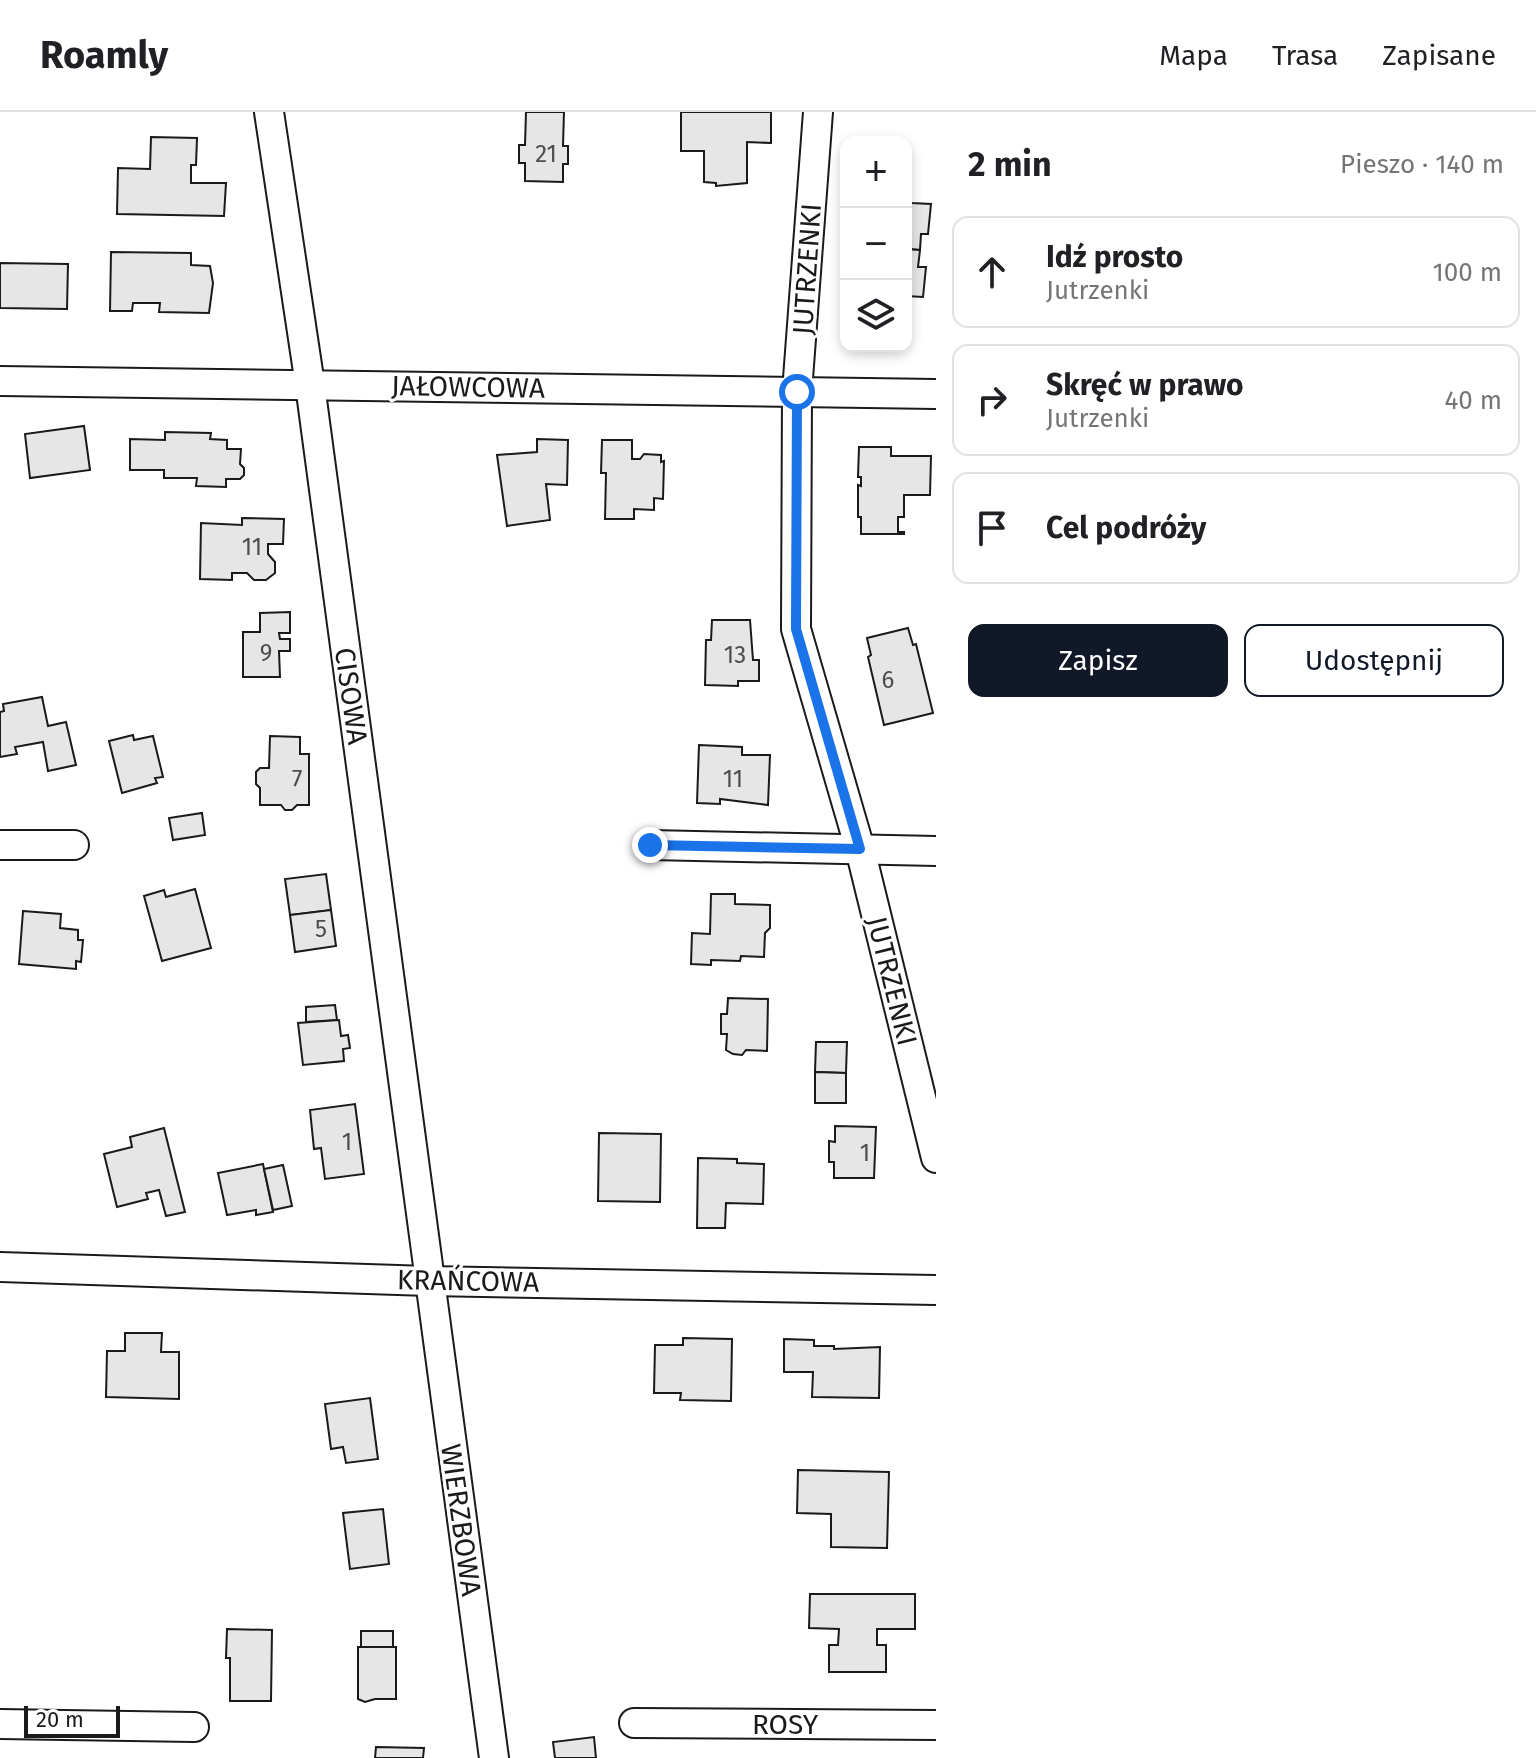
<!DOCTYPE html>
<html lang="pl">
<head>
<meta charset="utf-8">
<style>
  body { margin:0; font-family:"Fira Sans",sans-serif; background:#f6f6f6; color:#202124 }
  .controls { position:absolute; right:24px; top:24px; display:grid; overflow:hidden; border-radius:16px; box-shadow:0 4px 12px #0003 }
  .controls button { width:72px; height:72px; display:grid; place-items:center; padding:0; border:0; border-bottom:2px solid #e0e0e0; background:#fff; color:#202124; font:40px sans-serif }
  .scale { position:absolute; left:24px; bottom:20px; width:96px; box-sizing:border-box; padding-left:8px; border:4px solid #1a1a1a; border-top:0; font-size:22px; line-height:28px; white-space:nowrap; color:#1a1a1a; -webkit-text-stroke:6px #fff; paint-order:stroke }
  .stop { position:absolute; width:24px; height:24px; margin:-18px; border:6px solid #1a73e8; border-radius:50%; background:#fff }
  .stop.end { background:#1a73e8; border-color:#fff; box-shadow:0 2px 8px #0008 }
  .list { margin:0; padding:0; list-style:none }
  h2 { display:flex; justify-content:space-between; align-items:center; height:104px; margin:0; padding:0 32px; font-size:34px }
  h2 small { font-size:26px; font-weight:400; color:#757577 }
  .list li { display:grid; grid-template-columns:52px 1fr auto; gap:24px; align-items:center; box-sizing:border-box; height:112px; margin:0 16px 16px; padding:0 16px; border:2px solid #e0e0e0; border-radius:16px }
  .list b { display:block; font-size:30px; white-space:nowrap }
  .list p { margin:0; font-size:26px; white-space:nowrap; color:#757577 }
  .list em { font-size:26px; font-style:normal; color:#757577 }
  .actions { display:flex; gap:16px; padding:24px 32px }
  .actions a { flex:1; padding:18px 0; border:2px solid #111827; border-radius:16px; text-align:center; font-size:28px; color:#111827 }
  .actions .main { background:#111827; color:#fff }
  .icon { flex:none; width:44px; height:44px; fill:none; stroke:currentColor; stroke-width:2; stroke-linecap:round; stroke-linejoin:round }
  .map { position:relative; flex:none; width:936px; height:1646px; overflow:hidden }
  header { display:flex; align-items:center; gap:48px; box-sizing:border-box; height:112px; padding:0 40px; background:#fff; border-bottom:2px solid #e0e0e0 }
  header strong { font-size:38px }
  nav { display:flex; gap:44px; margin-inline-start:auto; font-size:28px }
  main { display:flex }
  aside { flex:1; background:#fff }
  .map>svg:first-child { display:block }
  .building { fill:#e6e6e6; stroke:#1a1a1a; stroke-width:2 }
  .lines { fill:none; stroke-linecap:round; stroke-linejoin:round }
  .minor-casing { stroke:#1a1a1a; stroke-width:32 }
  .minor { stroke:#fff; stroke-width:28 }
  .route { stroke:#1a73e8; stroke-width:10 }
  .labels { text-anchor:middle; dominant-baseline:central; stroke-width:6; stroke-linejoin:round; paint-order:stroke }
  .number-label { font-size:24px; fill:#4d4d4d }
  .street-label { font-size:28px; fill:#1a1a1a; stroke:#fff }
</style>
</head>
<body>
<header>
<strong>Roamly</strong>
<nav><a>Mapa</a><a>Trasa</a><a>Zapisane</a></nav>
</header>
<main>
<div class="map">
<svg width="936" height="1646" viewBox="0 0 936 1646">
  <rect width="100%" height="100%" fill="#fff"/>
  <g class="building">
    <path d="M526 0H564L563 34H568V52H563V70L525 69V51H519V33H525Z"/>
    <path d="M681 0H771V31L747 30V71L716 74V71L704 70V39H681Z"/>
    <path d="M151 25 197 26 196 53H191V71H226L224 104 117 102 118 56 150 57Z"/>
    <path d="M906 86 912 91 931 92 928 122H921L920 138 906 137Z"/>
    <path d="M906 137 920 138 918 155H926L923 185 906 184Z"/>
    <path d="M111 140 191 141V153L210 154 213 171 209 201 159 200 160 191H133L132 199H110Z"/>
    <path d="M0 151 68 152 67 197 0 196Z"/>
    <path d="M84 314 90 358 30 366 25 322Z"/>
    <path d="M165 320 211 321 210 327 227 328V337H241L240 352 244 356V363L240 367H226V375L196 374 197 366H164V358H130V327L165 328Z"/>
    <path d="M537 327 568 328 567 373 546 372 550 408 507 414 497 343 537 340Z"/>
    <path d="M602 328H632V347H640L644 342 661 343V350L664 349 663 387 654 386V398L634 397V407H605L606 361H601Z"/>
    <path d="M859 335H891V344H931L930 383H904V405H898V420H904V422H861V405H858V373L861 374V365H858Z"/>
    <path d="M242 406 284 407 283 432H268V442L275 450V461L266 468H254L247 461H232V468L200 467 201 411 242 413Z"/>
    <path d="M290 500V521H279L280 527H290V539H279L280 565H243V520H260V501Z"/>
    <path d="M712 508H750L753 548H759V569H738V574L705 573 706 528H711Z"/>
    <path d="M908 516 913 533 916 532 933 601 884 613 868 545 871 543 867 526Z"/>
    <path d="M42 585 48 614 66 610 76 653 48 659 43 630 15 635 17 642 0 645V600L4 599 3 592Z"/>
    <path d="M133 623 134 628 153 624 163 665 155 666 157 671 122 681 109 629Z"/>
    <path d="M270 624 300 625V642H309V693H297L292 698H285L281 693H260V676L256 672V660L260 656H269Z"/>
    <path d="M699 633 742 635V643H770L768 693 720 687V692L697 691Z"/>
    <path d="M202 701 205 723 173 728 169 706Z"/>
    <path d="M326 762 331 798 290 803 285 767Z"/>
    <path d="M195 777 211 836 162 849 144 784 164 778 166 785Z"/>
    <path d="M711 782H735V792L770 793V816L765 821 764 845 741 844 740 849 711 848V853L691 852 692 821 710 822Z"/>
    <path d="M331 798 336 834 295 840 290 803Z"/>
    <path d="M23 799 61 802 60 816 78 818V828H83L81 850 76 849V857L19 852Z"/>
    <path d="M728 886 768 887 767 939 746 938 742 943 733 942 726 938 727 922H721V902H727Z"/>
    <path d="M335 893 337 908 306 910V895Z"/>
    <path d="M339 908 341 924 348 923 350 936 343 937 344 949 303 953 298 911Z"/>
    <path d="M816 930H847L846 961 815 960Z"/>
    <path d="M815 960 846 961V991H815Z"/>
    <path d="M355 992 364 1062 325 1067 321 1036 314 1037 310 998Z"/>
    <path d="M835 1014 876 1015 874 1066H834V1050H829V1029L835 1030Z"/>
    <path d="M164 1016 185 1100 166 1104 159 1078 146 1081 148 1087 117 1095 104 1042 132 1035 130 1025Z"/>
    <path d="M599 1021 661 1022 660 1090 598 1089Z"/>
    <path d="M698 1046 737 1047V1051L764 1052 763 1092 726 1091 725 1116H697Z"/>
    <path d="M263 1052 273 1100 256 1103V1098L227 1103 218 1061Z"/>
    <path d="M283 1053 292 1094 273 1098 264 1057Z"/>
    <path d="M125 1221H162L161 1240H179V1287L106 1285 107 1239H125Z"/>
    <path d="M683 1226 732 1227 731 1289 680 1288 681 1281H654L655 1233H683Z"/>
    <path d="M784 1227 814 1228V1234H834V1237L880 1235 879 1286 812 1285 813 1260H784Z"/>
    <path d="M370 1286 378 1347 346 1351 343 1335 331 1337 325 1292Z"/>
    <path d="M798 1358 889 1360 887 1436 831 1435V1402L797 1401Z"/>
    <path d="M383 1397 389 1452 350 1457 343 1401Z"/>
    <path d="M810 1482H915V1517H877V1533H886V1560H829V1533H838L839 1517 809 1516Z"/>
    <path d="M227 1517 272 1518 271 1589H230V1546H226Z"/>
    <rect x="361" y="1519" width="32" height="16"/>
    <path d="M358 1535H396V1587H375L365 1590 358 1587Z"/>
    <path d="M594 1625 596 1646H555L553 1630Z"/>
    <path d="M376 1635 424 1636 423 1646H375Z"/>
  </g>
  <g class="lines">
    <g class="minor-casing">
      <g id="minor">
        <path d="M269 0 310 273 494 1646"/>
        <path d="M818 0 797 280 796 517 860 737 936 1046"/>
        <path d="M0 269 936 282"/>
        <path d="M0 733H74"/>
        <path d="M650 733 936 739"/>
        <path d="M0 1155 428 1169 936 1178"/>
        <path d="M634 1611 936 1613"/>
        <path d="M0 1612 194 1615"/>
      </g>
    </g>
    <use href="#minor" class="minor"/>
  </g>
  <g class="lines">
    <path class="route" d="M650 733 860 737 796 517 797 280"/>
  </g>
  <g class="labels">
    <g class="number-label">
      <text x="546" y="42">21</text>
      <text x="252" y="435">11</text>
      <text x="266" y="541">9</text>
      <text x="735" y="543">13</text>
      <text x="888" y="568">6</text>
      <text x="297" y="667">7</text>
      <text x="733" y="667">11</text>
      <text x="321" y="817">5</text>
      <text x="347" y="1030">1</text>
      <text x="865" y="1041">1</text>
    </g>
    <g class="street-label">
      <text transform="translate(807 157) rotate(-86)">JUTRZENKI</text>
      <text transform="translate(468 275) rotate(1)">JAŁOWCOWA</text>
      <text transform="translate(351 584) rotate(82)">CISOWA</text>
      <text transform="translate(892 869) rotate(76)">JUTRZENKI</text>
      <text transform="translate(468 1169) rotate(1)">KRAŃCOWA</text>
      <text transform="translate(461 1408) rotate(82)">WIERZBOWA</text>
      <text x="785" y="1612">ROSY</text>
    </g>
  </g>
</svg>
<div class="controls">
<button>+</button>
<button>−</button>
<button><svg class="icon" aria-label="layers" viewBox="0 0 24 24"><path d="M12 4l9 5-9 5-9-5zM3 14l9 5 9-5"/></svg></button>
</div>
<div class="scale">20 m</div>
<div class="stop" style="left:797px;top:280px"></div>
<div class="stop end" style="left:650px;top:733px"></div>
</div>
<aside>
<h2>2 min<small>Pieszo · 140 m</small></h2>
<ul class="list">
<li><svg class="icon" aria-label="ahead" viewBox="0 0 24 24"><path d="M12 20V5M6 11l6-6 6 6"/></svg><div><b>Idź prosto</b><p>Jutrzenki</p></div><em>100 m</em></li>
<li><svg class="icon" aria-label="right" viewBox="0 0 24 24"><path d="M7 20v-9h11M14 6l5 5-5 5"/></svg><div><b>Skręć w prawo</b><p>Jutrzenki</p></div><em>40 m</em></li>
<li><svg class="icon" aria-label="arrive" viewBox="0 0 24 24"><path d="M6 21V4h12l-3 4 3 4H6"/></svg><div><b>Cel podróży</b></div></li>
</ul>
<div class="actions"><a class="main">Zapisz</a><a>Udostępnij</a></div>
</aside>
</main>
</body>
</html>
